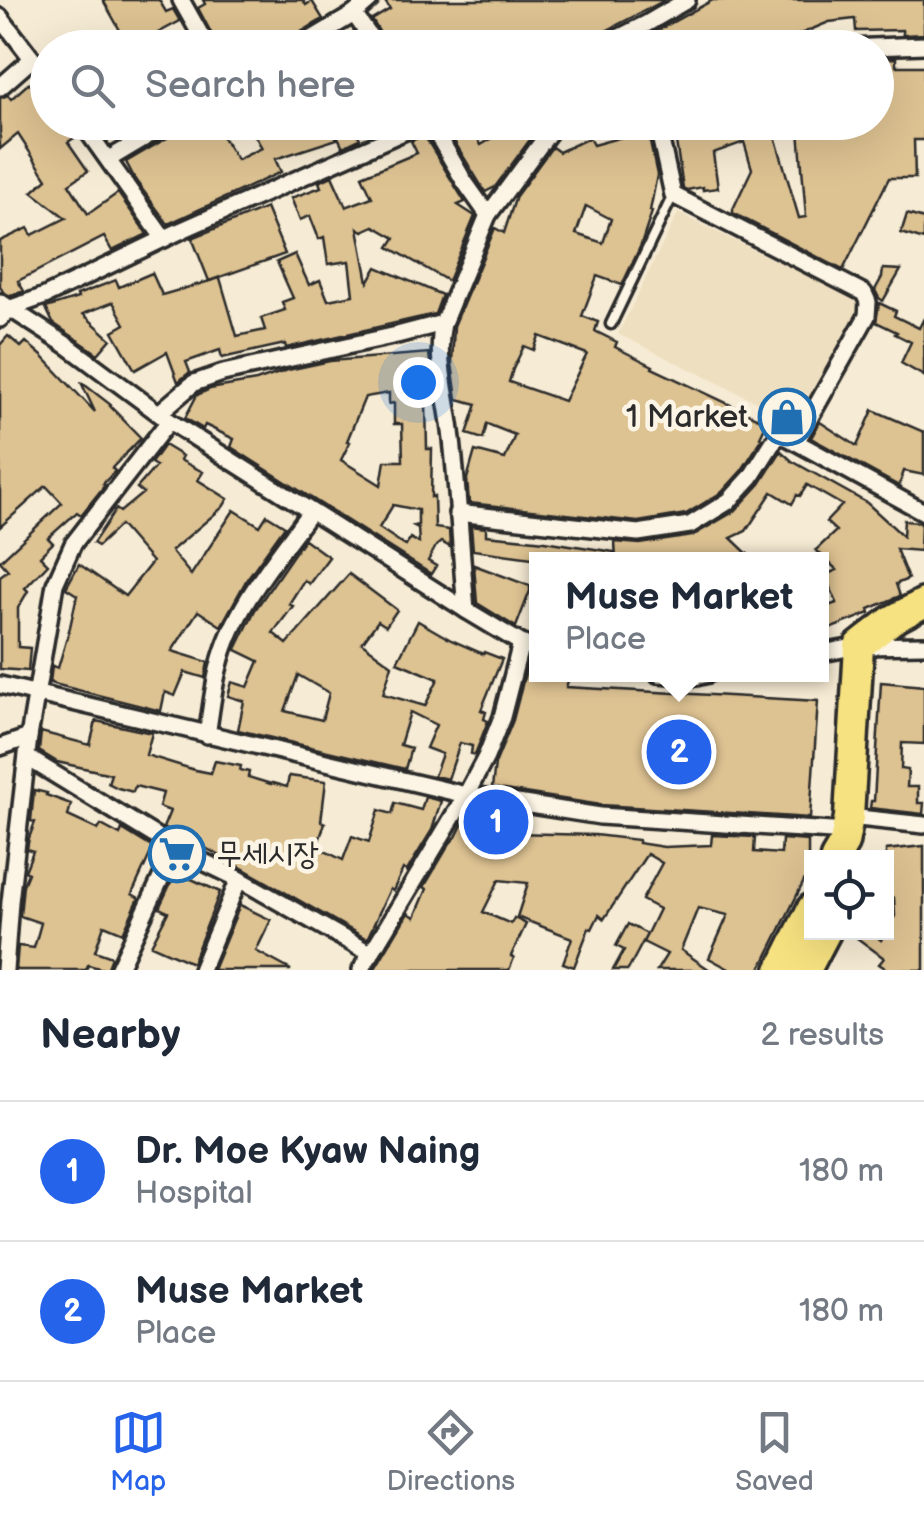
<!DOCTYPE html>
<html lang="en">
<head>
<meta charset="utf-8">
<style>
  body { margin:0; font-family:"Balsamiq Sans","Poor Story",sans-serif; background:#f6f6f7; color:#1f2937 }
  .controls { position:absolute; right:30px; bottom:30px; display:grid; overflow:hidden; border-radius:0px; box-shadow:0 10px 40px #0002 }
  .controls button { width:90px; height:90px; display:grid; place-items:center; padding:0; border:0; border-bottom:2px solid #e0e1e3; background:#fff; color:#1f2937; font:50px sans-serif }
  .you { position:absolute; left:418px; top:382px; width:35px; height:35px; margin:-25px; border:8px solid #fff; border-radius:50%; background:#1a73e8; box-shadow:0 0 0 15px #1a73e833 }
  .badge { display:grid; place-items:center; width:65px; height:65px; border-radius:50%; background:#2563eb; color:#fff; font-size:32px; font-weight:700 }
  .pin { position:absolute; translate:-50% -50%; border:5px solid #fff; box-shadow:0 2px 10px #0006 }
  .popup { position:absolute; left:529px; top:552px; width:300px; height:130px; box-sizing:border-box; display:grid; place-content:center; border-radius:0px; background:#fff; filter:drop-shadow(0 2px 8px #0005); font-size:32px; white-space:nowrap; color:#747a83 }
  .popup b { font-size:38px; color:#1f2937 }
  .popup::after { content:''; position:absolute; left:50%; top:100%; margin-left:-20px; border:20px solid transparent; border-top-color:#fff }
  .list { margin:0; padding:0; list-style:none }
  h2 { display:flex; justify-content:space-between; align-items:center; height:130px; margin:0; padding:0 40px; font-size:42px }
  h2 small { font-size:32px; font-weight:400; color:#747a83 }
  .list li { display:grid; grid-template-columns:65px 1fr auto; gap:30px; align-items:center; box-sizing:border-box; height:140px; padding:0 40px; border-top:2px solid #e0e1e3 }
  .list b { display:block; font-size:38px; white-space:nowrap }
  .list p { margin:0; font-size:32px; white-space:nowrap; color:#747a83 }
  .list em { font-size:32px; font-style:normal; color:#747a83 }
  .icon { flex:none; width:55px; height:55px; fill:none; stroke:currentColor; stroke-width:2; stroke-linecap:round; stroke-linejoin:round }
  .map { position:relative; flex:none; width:924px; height:970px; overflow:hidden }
  .search { position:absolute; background:#fff; box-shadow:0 10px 40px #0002; left:30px; right:30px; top:30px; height:110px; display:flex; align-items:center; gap:25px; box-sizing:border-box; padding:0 35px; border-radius:55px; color:#747a83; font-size:38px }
  .sheet { height:410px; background:#fff }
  nav { display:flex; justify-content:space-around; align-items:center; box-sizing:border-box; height:140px; border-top:2px solid #e0e1e3; background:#fff; font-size:28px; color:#747a83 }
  nav a { display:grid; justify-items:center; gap:5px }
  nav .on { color:#2563eb }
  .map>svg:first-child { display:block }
  .built { fill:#eedfc0 }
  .building { fill:#ddc292; stroke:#2b2b2b; stroke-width:2.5; fill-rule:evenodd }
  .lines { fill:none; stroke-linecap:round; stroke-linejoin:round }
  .lane-casing { stroke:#2b2b2b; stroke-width:15 }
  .street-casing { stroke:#2b2b2b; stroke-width:22 }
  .highway-casing { stroke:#2b2b2b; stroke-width:35 }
  .lane { stroke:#fcf5e5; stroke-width:8 }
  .street { stroke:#fcf5e5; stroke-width:15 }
  .highway { stroke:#f7e281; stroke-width:28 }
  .labels { text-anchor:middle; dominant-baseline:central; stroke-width:9; stroke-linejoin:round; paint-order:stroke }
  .poi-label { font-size:32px; fill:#2b2b2b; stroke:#fcf5e5; text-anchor:end }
</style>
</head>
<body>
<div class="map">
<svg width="924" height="970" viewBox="0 0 924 970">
  <rect width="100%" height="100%" fill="#f6ebd4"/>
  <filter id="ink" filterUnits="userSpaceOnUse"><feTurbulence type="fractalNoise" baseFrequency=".01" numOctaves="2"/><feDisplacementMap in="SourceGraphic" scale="20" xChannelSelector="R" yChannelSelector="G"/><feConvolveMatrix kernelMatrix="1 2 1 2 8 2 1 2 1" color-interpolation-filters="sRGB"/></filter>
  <g filter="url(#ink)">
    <path class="built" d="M678 213 863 303 803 424 618 334Z"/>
    <g class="building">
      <path d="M103 0H159L166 12 173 9 180 21 158 33 166 48H130Z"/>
      <path d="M203 0H303L306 5 312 1 323 19 291 38 284 48H276L268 34 244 48H219L198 8 205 4Z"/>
      <path d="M384 0H665L573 48H389L372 20 390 9Z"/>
      <path d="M713 0H741L743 3 769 0H924V34L903 35 902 30 856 31 855 19 829 22 786 40 747 48H694L691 43 685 48H635L656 34 655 32Z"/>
      <path d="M354 33 364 48H332Z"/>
      <path d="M896 58V66H924V140H914L915 178H889L843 270 733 213V209L752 169 744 142 713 153 718 188 703 190V187L687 190 683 188 673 122H771L799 218 806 217 799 130 816 128V122H876V59Z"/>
      <path d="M29 83 48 104V122H70L77 136 68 142 88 171 69 184 88 214 118 193 147 234 112 251 104 237 18 281 24 291 11 296 3 292 0 286V241L28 228 32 235 66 218 32 192 47 179 18 134 0 149V98L8 95 11 99Z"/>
      <path d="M118 122H148L125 136Z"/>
      <path d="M182 122H213L237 160 262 148 247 122H331L337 139 275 159 281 172 168 224 136 181 126 162 177 132Z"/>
      <path d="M457 122H470L481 145 509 128 505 122H543L495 187 485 192 446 128Z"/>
      <path d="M355 126 360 139 343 147 337 135Z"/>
      <path d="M648 133 657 175 650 211 652 212 641 245 622 285 597 276 582 316 598 322 595 331 617 342 615 347 653 366 652 368 767 422 760 437 762 439 742 470 722 492 686 514 638 522 469 503 467 479 475 451 505 459 515 435 487 424 483 439 467 434 477 404 457 399 452 363 454 326 495 228 504 233 516 196 552 147 559 152 589 138 593 145 633 134ZM586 206 611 219 603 243 576 234ZM539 336 587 354 564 401 509 382 513 369 524 346 534 350Z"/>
      <path d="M424 135 465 202 458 205 475 216 448 281 389 247 395 238 374 226 363 231 358 228 368 282 377 267 442 295 435 314 286 348 285 344 222 358 220 350 186 362 190 372 178 382 167 352 135 370 113 331 125 324 113 302 83 314 111 339 98 354 53 323 46 308 78 298 77 295 116 280 119 287 152 273 162 295 220 278 237 336 265 330 261 318 285 310 282 302 293 298 277 262 295 254 309 285 320 280 328 300 353 295 349 261 328 264 324 237 319 239 310 216 300 220 291 198 321 187 319 182 332 176 346 207 372 197 362 176 417 153 411 141Z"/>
      <path d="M266 208 285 254 209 281 192 238Z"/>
      <path d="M907 214 924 219V240L901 233Z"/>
      <path d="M883 269 901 270 883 301 879 298 875 290 882 277Z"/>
      <path d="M879 303 896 311 894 316 919 328 924 318V376L901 363 911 342 895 334 897 332 876 322Z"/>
      <path d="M8 336 21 347 26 342 42 356 95 412 81 382 111 405 110 406 141 438 112 468 115 471 103 484 105 485 81 515 77 512 48 538 53 543 40 556 48 564 25 588 28 591 18 608V647L30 648 28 671 0 669V576L8 570 0 561 62 503 46 486 0 527V345Z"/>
      <path d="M429 353 434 396 427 395 426 402 427 449H432L431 497 434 496 435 528 449 530 450 547 441 542 436 546 428 561 436 566 431 574 231 447 234 439 205 425 203 429 185 418 197 395 210 389 256 381 288 370 330 361ZM389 393V404L394 403V424H402L403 461H385L381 485 341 460 350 442 347 441 365 397ZM393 505 418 510V525L414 526 418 528 419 543 410 538 406 546 379 528Z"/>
      <path d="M873 410 924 432V475L904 471 899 486 811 438 820 422 857 446Z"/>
      <path d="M164 445 182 456 180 460 203 472 198 480 228 499 223 507 171 551 191 575 234 510 260 526 267 515 285 526 247 579 221 626 198 611 172 651 208 662 205 678 185 672 175 696 165 692 161 711 50 683 52 666 58 668 70 627 77 595 66 588 79 564 125 596 152 562 120 525 98 546 93 543 116 509 120 512 143 493 137 488 156 466 151 463Z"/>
      <path d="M781 451 792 461 867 503 903 536 904 520 921 523 920 551 896 549 908 579 896 584 900 596 869 609 870 613 822 632V608L837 603 825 575 837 570 816 550 836 531 826 522 842 505 807 485 800 496 797 495 792 504 772 492 746 531 731 538 754 560H616L615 542 640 544 692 536 735 511 760 484Z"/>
      <path d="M471 526 486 528V535L545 541 614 552V560H547L473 550Z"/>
      <path d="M304 539 329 557 309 584 304 580 289 604 293 606 273 633 287 644 349 574 397 610 386 626 378 621 362 643 392 665 383 694 425 706 438 679 397 662 418 621 451 640 483 654 484 652 502 659 481 710 486 712 484 719 488 721 476 752 474 755 471 754 472 746 460 743 448 779 434 776 442 754 426 748 436 725 410 712 400 745 411 748 405 769 238 730 244 701 228 696 232 682 248 687 259 661 236 650V649L255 610ZM298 675 329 693 322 720 285 711Z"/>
      <path d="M474 565 530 586V591L516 627 477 603Z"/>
      <path d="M529 658 536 660V674H558L569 678 566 687 818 701 810 818 601 805 492 788 495 764 513 720Z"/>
      <path d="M881 682 924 686V744L902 743 901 769 908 770 907 787H918V803H924L923 814 870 808 871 801H874Z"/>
      <path d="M96 721 152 733 146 755 195 770 211 773 215 761 241 766 240 770 249 772 248 777 271 784 272 783 287 787 289 776 326 781 321 821 325 823 317 847 343 860 352 836 369 842 379 810 392 814 395 803 421 810 425 797 441 801 432 830 407 871 403 869 393 891 390 889 367 939 230 861 192 841 191 843 180 838 163 828 170 811 159 807 163 793 135 786 133 792 118 788 108 783 111 774 57 762 39 751 41 732 90 745Z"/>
      <path d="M34 790 47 793 46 795 71 804 68 816 98 830 101 825 120 835 122 829 153 848 132 894 139 898 123 933 104 925 95 951 112 957 107 970 88 965 86 970H16L18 946 34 948 41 923 20 916 23 885 28 873 25 871 33 851 27 849 29 838 35 822 31 821Z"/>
      <path d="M465 819 486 823 485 826 512 829V833L595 835 638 840V843L664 847 711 845 712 835 755 837 754 852 781 854 782 839 808 841V873L760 970H731L709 958 728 915 698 908 681 950 710 970H657L667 954 643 942 659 909 642 900 662 863 647 854 604 919 599 915 592 929 589 928 574 967 563 963 572 938 517 917 528 883 499 880 483 912 511 924 514 918 526 924 511 956 514 958 509 970H374L408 913 415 917 427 889 424 887 450 843 456 837Z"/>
      <path d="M924 846V970H888L879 964 884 958 849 932H871L881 940 895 916 894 898 886 895V850Z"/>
      <path d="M176 872 220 892 192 963 151 945 168 912 159 908Z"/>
      <path d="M240 905 271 920 256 951 291 970H213Z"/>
      <path d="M628 924 647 934 628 970H613L624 950 616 946Z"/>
    </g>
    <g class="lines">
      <g class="lane-casing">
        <path id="lane" d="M611 324 673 195"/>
      </g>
      <g class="street-casing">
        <g id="street">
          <path d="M181 0 208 48"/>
          <path d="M354 14 378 48"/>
          <path d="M0 17 48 79"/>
          <path d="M297 48 354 14 370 0"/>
          <path d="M598 48 646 24 687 0"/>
          <path d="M847 48 924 45"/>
          <path d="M0 87 32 59"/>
          <path d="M81 122 164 239"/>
          <path d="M430 122 464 181 488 215"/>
          <path d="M657 122 673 195 864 293 868 302 867 316 796 442"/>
          <path d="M555 126 578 122"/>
          <path d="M109 159 171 122"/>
          <path d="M0 302 68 346 169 421 466 610 521 643 536 649"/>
          <path d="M0 319 11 308 45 296 182 230 426 122"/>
          <path d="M443 323C435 359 447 396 451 431 458 490 461 551 466 610"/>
          <path d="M159 413 194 383 223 373 397 335 443 323 488 215 557 122"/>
          <path d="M457 513 638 533 690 525 729 501 751 477 775 439 780 436 787 437 924 512"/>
          <path d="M822 653 859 646 924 645"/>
          <path d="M658 674 696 677 708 674"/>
          <path d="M0 685 466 795 600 816 847 832"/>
          <path d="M207 735C211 712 213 688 219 666 233 608 276 559 310 512"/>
          <path d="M0 747 29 737"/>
          <path d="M28 758 175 848 239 879 371 954"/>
          <path d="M849 817 924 825"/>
          <path d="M5 970 10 902 29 737 55 584 73 544 169 421"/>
          <path d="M118 970 175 848"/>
          <path d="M201 970 239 879"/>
          <path d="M361 970 466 795 486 757 502 717 521 643"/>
        </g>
      </g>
      <g class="highway-casing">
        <g id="highway">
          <path d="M835 858 844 843 849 817 859 646 892 620 924 603"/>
          <path d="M781 970 812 908"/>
          <path d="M806 970 826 932"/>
        </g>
      </g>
      <use href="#lane" class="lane"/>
      <use href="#street" class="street"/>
      <use href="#highway" class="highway"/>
    </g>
  </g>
  <defs>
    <g id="shop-ring" transform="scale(2.875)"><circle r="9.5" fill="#fcf5e5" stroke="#1f6fb2" stroke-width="1.5"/><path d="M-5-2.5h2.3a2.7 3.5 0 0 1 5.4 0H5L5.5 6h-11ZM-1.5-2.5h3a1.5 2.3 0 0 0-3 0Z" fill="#1f6fb2"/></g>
    <g id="supermarket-ring" transform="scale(2.875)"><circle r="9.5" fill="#fcf5e5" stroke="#1f6fb2" stroke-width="1.5"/><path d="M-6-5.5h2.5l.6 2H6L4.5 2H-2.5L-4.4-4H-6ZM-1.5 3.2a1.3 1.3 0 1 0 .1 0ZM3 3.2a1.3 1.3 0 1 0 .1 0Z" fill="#1f6fb2"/></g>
  </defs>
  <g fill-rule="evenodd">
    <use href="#shop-ring" x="787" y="417"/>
    <use href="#supermarket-ring" x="177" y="854"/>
  </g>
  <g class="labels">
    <g class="poi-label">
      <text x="748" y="417">1 Market</text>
      <text x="216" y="854" text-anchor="start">무세시장</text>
    </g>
  </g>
</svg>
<div class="controls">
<button><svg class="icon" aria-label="locate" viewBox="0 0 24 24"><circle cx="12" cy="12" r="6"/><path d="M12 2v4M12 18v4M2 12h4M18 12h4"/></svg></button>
</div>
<div class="you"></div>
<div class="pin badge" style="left:496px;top:822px">1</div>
<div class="pin badge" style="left:679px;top:752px">2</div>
<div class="popup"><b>Muse Market</b>Place</div>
<div class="search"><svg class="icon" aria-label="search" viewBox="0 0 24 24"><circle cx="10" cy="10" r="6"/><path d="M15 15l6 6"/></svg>Search here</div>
</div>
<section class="sheet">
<h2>Nearby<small>2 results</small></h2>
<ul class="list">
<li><span class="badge">1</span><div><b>Dr. Moe Kyaw Naing</b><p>Hospital</p></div><em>180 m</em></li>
<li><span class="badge">2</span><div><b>Muse Market</b><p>Place</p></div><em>180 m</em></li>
</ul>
</section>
<nav>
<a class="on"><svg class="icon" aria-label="map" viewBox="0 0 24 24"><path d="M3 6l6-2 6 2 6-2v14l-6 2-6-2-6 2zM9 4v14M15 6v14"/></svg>Map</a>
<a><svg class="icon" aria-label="directions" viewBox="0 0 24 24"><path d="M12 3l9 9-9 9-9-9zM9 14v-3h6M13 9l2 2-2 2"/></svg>Directions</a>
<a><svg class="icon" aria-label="saved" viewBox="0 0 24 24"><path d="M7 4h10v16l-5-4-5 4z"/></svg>Saved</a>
</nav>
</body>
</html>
